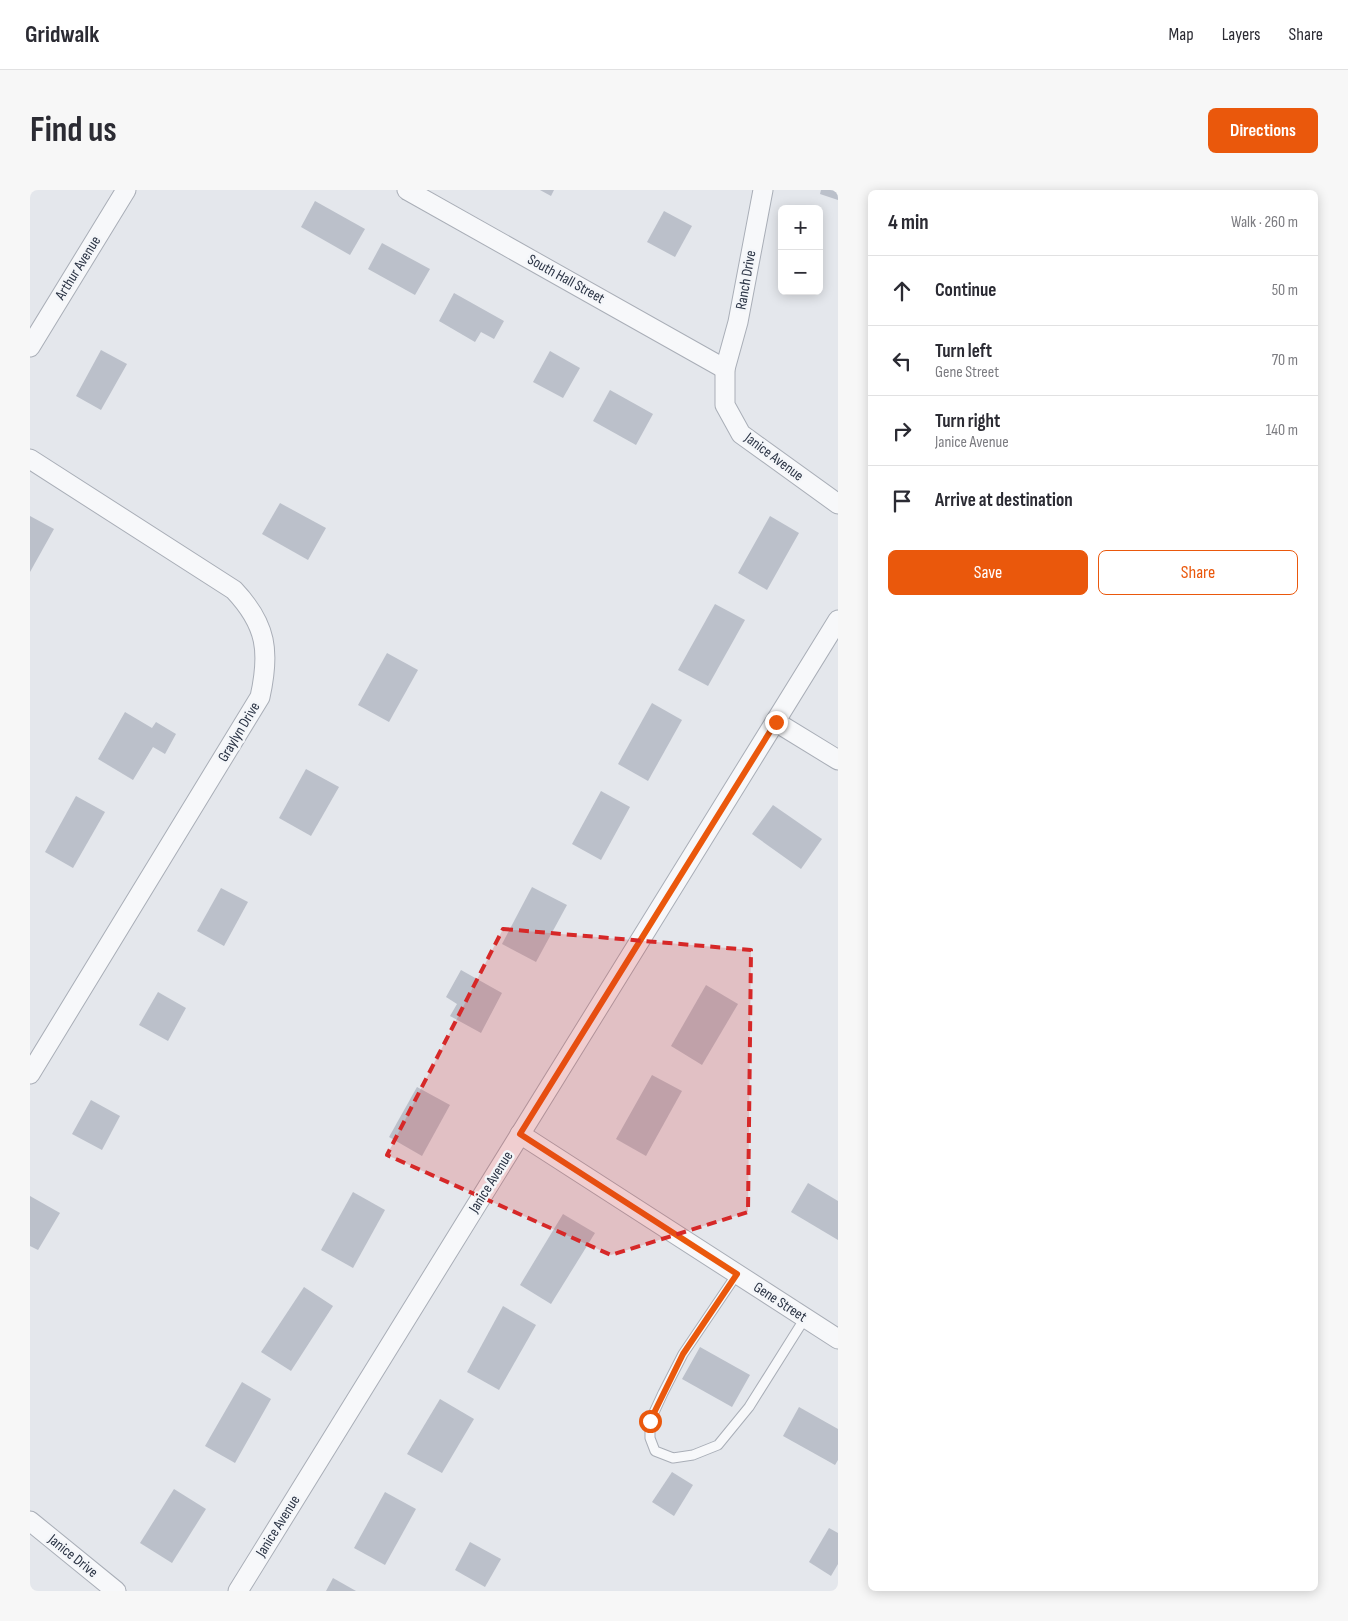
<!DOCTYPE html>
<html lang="en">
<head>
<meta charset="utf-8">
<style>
  body { margin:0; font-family:"Sofia Sans Condensed",sans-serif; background:#f7f7f7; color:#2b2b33 }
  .controls { position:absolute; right:15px; top:15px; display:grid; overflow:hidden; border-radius:8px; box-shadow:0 2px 12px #0003 }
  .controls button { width:45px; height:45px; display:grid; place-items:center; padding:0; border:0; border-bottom:1px solid #e1e1e2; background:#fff; color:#2b2b33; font:25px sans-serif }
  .stop { position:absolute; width:15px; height:15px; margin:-11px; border:4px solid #ea580c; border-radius:50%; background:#fff }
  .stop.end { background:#ea580c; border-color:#fff; box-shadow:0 1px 5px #0008 }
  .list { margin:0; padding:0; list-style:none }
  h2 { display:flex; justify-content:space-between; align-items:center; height:65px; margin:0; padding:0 20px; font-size:21px }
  h2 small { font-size:16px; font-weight:400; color:#7c7c81 }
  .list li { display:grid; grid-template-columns:32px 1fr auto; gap:15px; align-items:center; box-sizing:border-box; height:70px; padding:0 20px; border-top:1px solid #e1e1e2 }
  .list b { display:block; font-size:19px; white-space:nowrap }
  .list p { margin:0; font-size:16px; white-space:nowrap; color:#7c7c81 }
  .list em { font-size:16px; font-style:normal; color:#7c7c81 }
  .actions { display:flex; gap:10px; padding:15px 20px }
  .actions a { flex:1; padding:11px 0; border:1px solid #ea580c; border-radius:8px; text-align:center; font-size:18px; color:#ea580c }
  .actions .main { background:#ea580c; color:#fff }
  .icon { flex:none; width:28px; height:28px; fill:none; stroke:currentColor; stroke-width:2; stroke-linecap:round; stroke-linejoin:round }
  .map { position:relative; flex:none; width:808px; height:1401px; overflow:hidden; border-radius:8px }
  header { display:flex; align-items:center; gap:30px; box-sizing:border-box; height:70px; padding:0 25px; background:#fff; border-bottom:1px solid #e1e1e2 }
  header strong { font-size:24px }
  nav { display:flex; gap:28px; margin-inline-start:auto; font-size:18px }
  .intro { display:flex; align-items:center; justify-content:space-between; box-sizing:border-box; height:120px; padding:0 30px }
  h1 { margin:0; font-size:35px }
  .button { padding:12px 22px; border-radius:8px; background:#ea580c; color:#fff; font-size:18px; font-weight:700 }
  main { display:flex; gap:30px; padding:0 30px }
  aside { flex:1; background:#fff; border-radius:8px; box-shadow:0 2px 12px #0003 }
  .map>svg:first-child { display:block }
  .building { fill:#bbc0ca }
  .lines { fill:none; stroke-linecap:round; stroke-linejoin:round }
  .service-casing { stroke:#a9aeb7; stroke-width:11 }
  .minor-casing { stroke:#a9aeb7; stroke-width:21 }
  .service { stroke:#f7f8fa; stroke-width:9 }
  .minor { stroke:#f7f8fa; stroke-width:19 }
  .route { stroke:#ea580c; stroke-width:6 }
  .marked { fill:#d62828; fill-opacity:0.2; stroke:#d62828; stroke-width:4; stroke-dasharray:10 6; stroke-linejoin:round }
  .labels { text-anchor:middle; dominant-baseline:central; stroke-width:5; stroke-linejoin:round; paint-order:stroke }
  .street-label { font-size:15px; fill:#2b3445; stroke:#f4f6f9 }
</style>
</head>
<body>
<header>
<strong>Gridwalk</strong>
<nav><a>Map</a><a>Layers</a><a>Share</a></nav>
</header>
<div class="intro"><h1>Find us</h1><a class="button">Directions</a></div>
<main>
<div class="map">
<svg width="808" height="1401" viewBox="0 0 808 1401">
  <rect width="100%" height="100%" fill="#e4e7ec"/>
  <g class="building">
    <path d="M510 0H524L521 6Z"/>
    <path d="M791 0H808V10L790 4Z"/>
    <path d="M285 11 335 39 320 65 271 37Z"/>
    <path d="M634 21 662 36 645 67 617 52Z"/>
    <path d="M352 53 400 79 385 105 338 79Z"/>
    <path d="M424 103 474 131 464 149 451 142 445 152 409 131Z"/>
    <path d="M71 160 97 174 71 220 46 206Z"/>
    <path d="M520 161 550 178 533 208 503 192Z"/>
    <path d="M580 200 623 224 606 255 563 231Z"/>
    <path d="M250 313 296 338 278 370 232 344Z"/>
    <path d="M0 326 24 339 0 382Z"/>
    <path d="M740 326 769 343 737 400 708 383Z"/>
    <path d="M685 414 715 430 678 496 648 480Z"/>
    <path d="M357 463 388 480 359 532 328 515Z"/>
    <path d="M622 513 652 530 618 591 588 574Z"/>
    <path d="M95 522 122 538 126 532 146 544 135 564 123 557 103 590 68 569Z"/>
    <path d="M276 579 309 597 281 646 249 628Z"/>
    <path d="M571 601 600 617 571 670 542 654Z"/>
    <path d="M46 606 75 622 43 678 15 662Z"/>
    <path d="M743 615 792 649 771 679 722 644Z"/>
    <path d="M502 697 537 715 506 772 472 754Z"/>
    <path d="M191 698 218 712 194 756 167 741Z"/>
    <path d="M431 780 472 803 451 843 420 826 427 814 416 807Z"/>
    <path d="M676 795 708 814 672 875 641 856Z"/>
    <path d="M128 802 156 818 138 851 109 835Z"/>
    <path d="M622 885 652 901 616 966 586 949Z"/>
    <path d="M387 897 420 915 392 966 359 947Z"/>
    <path d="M61 910 90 926 72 960 42 944Z"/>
    <path d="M778 993 808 1011V1050L761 1022Z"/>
    <path d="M323 1002 355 1020 323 1078 291 1060Z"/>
    <path d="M0 1006 30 1023 8 1060 0 1056Z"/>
    <path d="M533 1024 565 1043 521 1114 490 1095Z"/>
    <path d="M274 1097 303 1116 261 1181 231 1162Z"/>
    <path d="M473 1116 506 1135 469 1200 437 1182Z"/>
    <path d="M670 1157 720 1185 702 1217 652 1189Z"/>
    <path d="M212 1192 241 1209 205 1273 175 1256Z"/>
    <path d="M410 1209 444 1229 412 1283 377 1264Z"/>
    <path d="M769 1217 808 1239V1270L805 1275 753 1246Z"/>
    <path d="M642 1282 663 1295 644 1326 622 1312Z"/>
    <path d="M144 1299 176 1319 142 1373 110 1353Z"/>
    <path d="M355 1302 386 1319 355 1375 324 1358Z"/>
    <path d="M799 1338 808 1343V1374L801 1386 779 1372Z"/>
    <path d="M440 1352 471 1369 455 1397 425 1380Z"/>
    <path d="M303 1388 326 1401H296Z"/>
  </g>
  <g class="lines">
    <g class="service-casing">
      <path id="service" d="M707 1084 653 1164 633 1203 620 1231V1248L625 1261 643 1268 663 1265 688 1255 719 1217 775 1128"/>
    </g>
    <g class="minor-casing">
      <g id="minor">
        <path d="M377 0 695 179"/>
        <path d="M733 0 708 132 695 179V215L711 244 808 314"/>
        <path d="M0 157 96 0"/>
        <path d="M0 269 204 400C237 435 240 462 230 507L0 884"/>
        <path d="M746 532 808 570"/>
        <path d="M490 944 808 1149"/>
        <path d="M0 1331 86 1401"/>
        <path d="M208 1401 808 430"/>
      </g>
    </g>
    <use href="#service" class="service"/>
    <use href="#minor" class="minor"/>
  </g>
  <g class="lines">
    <path class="route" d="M620 1231 653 1164 707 1084 490 944 746 532"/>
  </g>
  <path class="marked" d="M473 739 721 760 718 1022 581 1065 357 965Z"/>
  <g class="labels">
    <g class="street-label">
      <text transform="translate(48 78) rotate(-58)">Arthur Avenue</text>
      <text transform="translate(536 89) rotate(29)">South Hall Street</text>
      <text transform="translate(716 90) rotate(-80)">Ranch Drive</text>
      <text transform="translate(744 267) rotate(37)">Janice Avenue</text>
      <text transform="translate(209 542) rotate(-59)">Graylyn Drive</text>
      <text transform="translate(461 992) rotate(-58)">Janice Avenue</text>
      <text transform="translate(750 1112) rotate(33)">Gene Street</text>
      <text transform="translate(248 1336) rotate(-58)">Janice Avenue</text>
      <text transform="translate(43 1366) rotate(39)">Janice Drive</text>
    </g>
  </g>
</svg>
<div class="controls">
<button>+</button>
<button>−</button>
</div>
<div class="stop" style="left:620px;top:1231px"></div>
<div class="stop end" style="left:746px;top:532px"></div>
</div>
<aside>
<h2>4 min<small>Walk · 260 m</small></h2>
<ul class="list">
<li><svg class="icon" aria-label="ahead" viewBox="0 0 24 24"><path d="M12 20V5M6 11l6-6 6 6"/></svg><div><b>Continue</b></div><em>50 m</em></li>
<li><svg class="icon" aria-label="left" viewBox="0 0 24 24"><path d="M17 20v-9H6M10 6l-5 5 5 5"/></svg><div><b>Turn left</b><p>Gene Street</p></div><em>70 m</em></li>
<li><svg class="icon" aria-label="right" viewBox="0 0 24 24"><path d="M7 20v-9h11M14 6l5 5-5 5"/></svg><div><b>Turn right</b><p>Janice Avenue</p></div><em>140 m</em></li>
<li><svg class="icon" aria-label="arrive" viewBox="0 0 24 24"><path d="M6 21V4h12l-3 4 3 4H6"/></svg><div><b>Arrive at destination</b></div></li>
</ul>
<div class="actions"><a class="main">Save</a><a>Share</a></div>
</aside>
</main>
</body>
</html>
